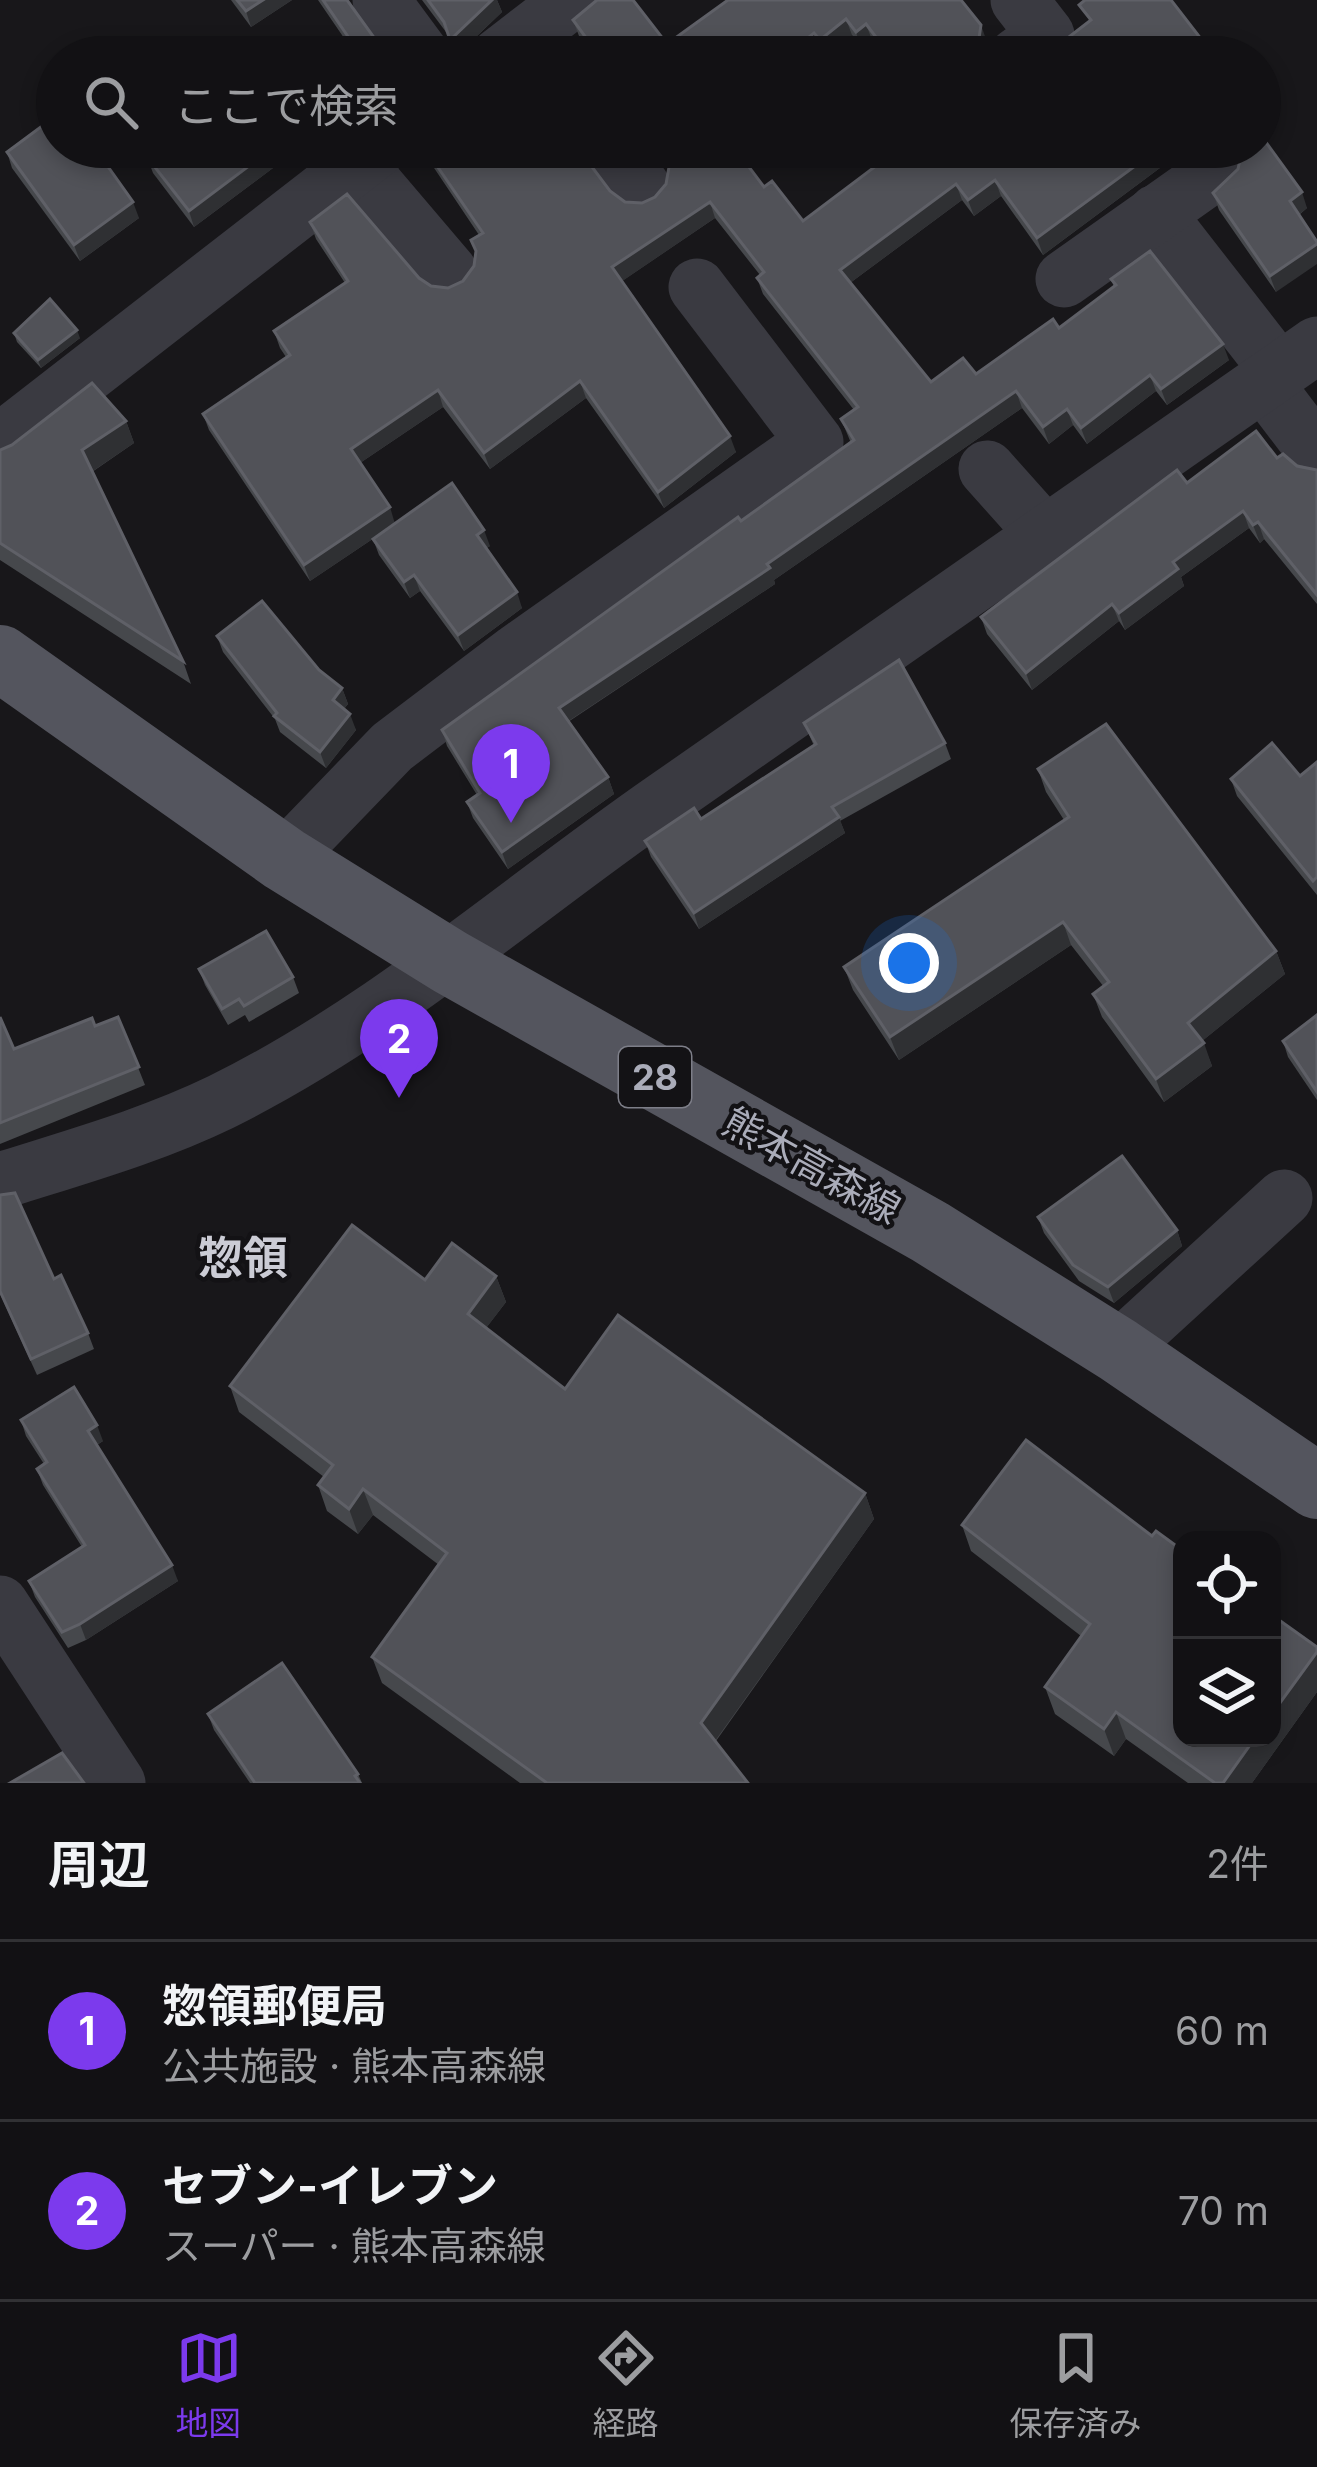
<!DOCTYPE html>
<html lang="ja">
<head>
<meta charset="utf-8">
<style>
  body { margin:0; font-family:Inter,"Noto Sans JP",sans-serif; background:#1b1a1d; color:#f1f3f6 }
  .controls { position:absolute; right:36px; bottom:36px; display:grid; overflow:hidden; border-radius:24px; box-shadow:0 6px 18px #0003 }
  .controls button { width:108px; height:108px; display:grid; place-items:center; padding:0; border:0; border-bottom:3px solid #313134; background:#121114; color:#f1f3f6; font:60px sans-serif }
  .you { position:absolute; left:909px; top:963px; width:42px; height:42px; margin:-30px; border:9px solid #fff; border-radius:50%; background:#1a73e8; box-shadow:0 0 0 18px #1a73e833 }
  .badge { display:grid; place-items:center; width:78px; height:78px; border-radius:50%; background:#7c3aed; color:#fff; font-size:39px; font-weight:700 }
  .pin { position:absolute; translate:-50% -99px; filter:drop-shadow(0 3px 6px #0008) }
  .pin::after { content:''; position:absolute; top:63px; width:42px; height:36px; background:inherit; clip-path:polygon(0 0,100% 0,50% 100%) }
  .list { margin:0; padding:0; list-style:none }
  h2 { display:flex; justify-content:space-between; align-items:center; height:156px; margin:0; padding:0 48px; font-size:51px }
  h2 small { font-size:39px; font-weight:400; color:#9c9da0 }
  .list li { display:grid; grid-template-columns:78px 1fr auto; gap:36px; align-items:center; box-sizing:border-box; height:180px; padding:0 48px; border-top:3px solid #313134 }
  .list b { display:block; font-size:45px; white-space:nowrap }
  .list p { margin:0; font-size:39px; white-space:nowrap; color:#9c9da0 }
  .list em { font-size:39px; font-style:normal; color:#9c9da0 }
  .icon { flex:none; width:66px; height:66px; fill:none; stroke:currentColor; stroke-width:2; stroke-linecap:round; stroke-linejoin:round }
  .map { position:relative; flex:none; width:1317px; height:1783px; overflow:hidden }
  .search { position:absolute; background:#121114; box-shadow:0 6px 18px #0003; left:36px; right:36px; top:36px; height:132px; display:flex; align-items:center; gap:30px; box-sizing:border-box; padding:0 42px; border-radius:66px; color:#9c9da0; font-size:45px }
  .sheet { height:516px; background:#121114 }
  nav { display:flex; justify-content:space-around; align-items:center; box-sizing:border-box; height:168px; border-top:3px solid #313134; background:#121114; font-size:33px; color:#9c9da0 }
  nav a { display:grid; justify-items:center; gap:6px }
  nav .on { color:#7c3aed }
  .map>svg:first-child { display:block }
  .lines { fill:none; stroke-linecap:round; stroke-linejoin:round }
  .minor { stroke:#3a3a41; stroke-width:57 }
  .major { stroke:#54555e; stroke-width:66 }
  .wall { fill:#46484c }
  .shaded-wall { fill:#2f3033 }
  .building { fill:#515258; stroke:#5f6067; stroke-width:3 }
  .labels { text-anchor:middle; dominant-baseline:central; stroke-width:9; stroke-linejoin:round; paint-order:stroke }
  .shield { fill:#131215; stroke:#7d7e88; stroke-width:3 }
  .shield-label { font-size:36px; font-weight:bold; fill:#aaacb9 }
  .street-label { font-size:39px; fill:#aaacb9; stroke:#131215 }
  .quarter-label { font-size:45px; font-weight:bold; fill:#cbccd5; stroke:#131215 }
</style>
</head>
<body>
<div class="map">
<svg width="1317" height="1783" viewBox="0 0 1317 1783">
  <rect width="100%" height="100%" fill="#18171a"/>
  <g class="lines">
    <g class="minor">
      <path d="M381 0 423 57"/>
      <path d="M498 57 572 0"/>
      <path d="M1016 57 1046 35 1019 0"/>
      <path d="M611 147 642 187"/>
      <path d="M358 165 449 272"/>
      <path d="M1156 213 1279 371"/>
      <path d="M1064 279 1214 173"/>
      <path d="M1263 382 1317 453"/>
      <path d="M0 442 380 147"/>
      <path d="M987 469 1045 534"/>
      <path d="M284 859 392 747 516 653 815 442 697 287"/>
      <path d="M0 1181C75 1157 151 1136 221 1102 383 1022 516 903 663 801 881 649 1099 497 1317 345"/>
      <path d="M1118 1350 1284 1198"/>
      <path d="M0 1604 117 1783"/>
    </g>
    <path class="major" d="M0 658 284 859 450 962 930 1232 1118 1350 1317 1486"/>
  </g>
  <g class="wall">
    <path d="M231 0H292L251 27Z"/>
    <path d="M318 0H349V4L388 57H357Z"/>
    <path d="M422 0H497L502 12 456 56 449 36Z"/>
    <path d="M728 0 987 42 984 57H885L872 40 861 48 852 35 826 56 820 49 810 57H586L591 53 579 36 573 20 667 44Z"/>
    <path d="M160 147H301L194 227 153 173 147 157Z"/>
    <path d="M420 147H579V151L610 191 625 202 642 203 655 197 666 184 669 168 653 147H734L764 187 803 221 901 147H1196L1180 153 1043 255 1001 196 974 216 962 200 850 283 931 382 976 374 1059 328 1114 287 1111 279 1229 360 1167 405 1156 391 1087 444 1073 425 1049 444 1022 408 774 580 775 584 568 722 608 777 614 794 508 869 473 818 467 802 477 795 447 746 442 730 851 443 841 419 854 410 763 294 757 278 760 275 715 218 622 281 736 452 664 508 586 398 490 469 443 407 360 463 395 523 490 546 486 548 522 608 464 651 420 591 410 598 379 555 373 539 380 534 310 581 209 430 203 414 286 357 280 348 274 331 345 283 316 239 310 222 419 278 431 286 448 288 463 281 474 266 479 235Z"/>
    <path d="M1233 147H1260L1307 208 1299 215 1276 292 1219 210 1213 193 1238 169 1241 154Z"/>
    <path d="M7 152 139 218 80 261 12 168Z"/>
    <path d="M14 333 80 338 41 368 17 342Z"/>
    <path d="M126 421 134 443 92 472 183 661 191 684 0 560V450Z"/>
    <path d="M1277 458 1317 470V604L1264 539 1260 543 1249 528 1181 577 1184 586 1125 630 1119 621 1032 690 987 634 981 617 1187 483Z"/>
    <path d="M217 636 319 670 342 688 348 704 344 709 356 730 326 768 280 732 275 719 223 652Z"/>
    <path d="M804 723 945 743 951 759 840 821 845 833 699 929 651 857 645 841 701 819 814 746Z"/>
    <path d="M1317 762V895L1237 796 1231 779 1300 776Z"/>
    <path d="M1038 769 1276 951 1285 974 1202 1041 1212 1066 1164 1102 1102 1017 1093 994 1104 987 1071 945 899 1060 853 990 844 967 1064 820 1046 792Z"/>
    <path d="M199 969 293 977 299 993 249 1022 245 1015 228 1025 205 985Z"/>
    <path d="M1317 1015V1100L1288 1057 1283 1041Z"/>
    <path d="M0 1017 14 1049 95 1026 118 1017 145 1085 0 1144Z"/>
    <path d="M0 1195 88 1333 94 1349 37 1375 0 1294Z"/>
    <path d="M1038 1217 1177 1230 1182 1246 1114 1303 1079 1281 1044 1233Z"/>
    <path d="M496 1276 506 1302 486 1328 565 1389 865 1493 874 1519 716 1741 748 1783H520L382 1683 372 1657 439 1565 373 1515 358 1534 327 1511 318 1485 324 1477 239 1412 230 1386 425 1280Z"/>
    <path d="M21 1420 103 1441 97 1445 178 1581 86 1640 68 1648 35 1597 29 1581 82 1547 43 1485 37 1469 44 1464 26 1436Z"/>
    <path d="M962 1525 1152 1536 1317 1647V1692L1252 1783H1188L1126 1739 1114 1756 1055 1714 1045 1687 1081 1636 971 1551Z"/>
    <path d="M208 1714 358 1774 362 1783H250L214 1730Z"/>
  </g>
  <g class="shaded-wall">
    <path d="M263 0H292L251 27 246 11Z"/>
    <path d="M492 0H497L502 12 456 56 450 40Z"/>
    <path d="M846 19 852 35 826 56 820 40Z"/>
    <path d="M866 24 872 40 861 48 856 32Z"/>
    <path d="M981 25 987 42 984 57H982L978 45Z"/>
    <path d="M814 33 820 49 810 57H784Z"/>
    <path d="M274 147H301L194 227 189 211Z"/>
    <path d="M1161 147H1178L1180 153 1043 255 1037 238Z"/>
    <path d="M995 180 1001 196 974 216 968 200Z"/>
    <path d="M956 184 962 200 846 286 840 270Z"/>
    <path d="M1302 192 1307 208 1296 217 1290 201Z"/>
    <path d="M133 202 139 218 80 261 74 245Z"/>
    <path d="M710 202 715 218 618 284 612 267Z"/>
    <path d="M1317 244V264L1276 292 1270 276Z"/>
    <path d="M77 330 80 338 41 368 38 360Z"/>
    <path d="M1223 344 1229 360 1167 405 1161 389Z"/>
    <path d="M1150 375 1156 391 1087 444 1081 428Z"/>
    <path d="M580 381 586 398 490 469 484 453Z"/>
    <path d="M438 390 443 407 357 465 351 449Z"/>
    <path d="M1016 391 1022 408 774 580 775 584 564 724 559 708Z"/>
    <path d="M1067 409 1073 425 1049 444 1043 427Z"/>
    <path d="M126 421 134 443 90 473 82 450Z"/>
    <path d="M730 436 736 452 664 508 658 492Z"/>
    <path d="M390 507 395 524 310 581 304 565Z"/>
    <path d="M1243 511 1249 528 1181 577 1184 586 1125 630 1119 613 1173 562Z"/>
    <path d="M1258 522 1264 539 1260 543 1253 525Z"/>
    <path d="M484 530 490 546 482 551 477 535Z"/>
    <path d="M414 575 420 591 410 598 404 582Z"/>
    <path d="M517 592 522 608 464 651 458 635Z"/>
    <path d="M1112 604 1119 621 1032 690 1026 673Z"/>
    <path d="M342 688 348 704 338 716 333 700Z"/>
    <path d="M350 714 356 730 326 768 320 752Z"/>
    <path d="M608 777 614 794 508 869 502 852Z"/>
    <path d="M839 817 845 833 699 929 694 913Z"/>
    <path d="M1063 922 1071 945 899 1060 890 1037Z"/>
    <path d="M1276 951 1285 974 1196 1046 1188 1023Z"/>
    <path d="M1204 1043 1212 1066 1164 1102 1156 1079Z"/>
    <path d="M1177 1230 1182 1246 1114 1303 1108 1287Z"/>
    <path d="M496 1276 506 1302 477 1340 468 1314Z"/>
    <path d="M97 1425 103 1441 93 1447 88 1431Z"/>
    <path d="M363 1489 373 1515 358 1534 349 1509Z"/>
    <path d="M865 1493 874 1519 710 1748 701 1723Z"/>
    <path d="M172 1565 178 1581 86 1640 80 1624Z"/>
    <path d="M1317 1652V1692L1252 1783H1223L1255 1738H1272V1714Z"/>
    <path d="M1116 1712 1126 1739 1114 1756 1104 1729Z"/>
  </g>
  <g class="building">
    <path d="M237 0H263L246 11Z"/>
    <path d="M323 0H347L388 57H362Z"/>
    <path d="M428 0H492L450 40 444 22Z"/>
    <path d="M597 0H633L667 44 728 0H961L981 25 978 45 983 57H891L866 24 856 32 846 19 820 40 814 33 784 57H586L595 50 573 20Z"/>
    <path d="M1085 0H1171L1208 48 1211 46 1219 57H1043L1091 20 1079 5Z"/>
    <path d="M57 115V147H94L133 202 74 245 7 152Z"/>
    <path d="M1260 134 1302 192 1290 201 1317 242V244L1270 276 1213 193 1238 169 1241 155 1238 147H1260Z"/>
    <path d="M160 147H274L189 211 147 157Z"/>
    <path d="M424 147H577L610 191 625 202 642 203 655 197 666 184 669 167 659 147H734L764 187 772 181 803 221 901 147H1161L1037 238 995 180 968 200 956 184 840 270 931 382 963 358 976 374 1053 319 1059 328 1116 285 1111 279 1150 251 1223 344 1161 389 1150 375 1081 428 1067 409 1043 427 1016 391 767 564 770 568 559 708 608 777 502 852 467 802 480 793 442 730 738 517 741 521 854 440 841 419 858 407 757 278 764 272 710 202 612 267 730 436 658 492 580 381 484 453 438 390 351 449 390 507 304 565 203 414 290 355 274 331 348 281 310 222 347 194 419 278 431 286 448 288 463 281 474 266 476 251 471 240 483 233Z"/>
    <path d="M50 299 77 330 38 360 14 333Z"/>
    <path d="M92 383 126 421 82 450 183 661 0 543V450L12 445Z"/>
    <path d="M1256 431 1277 458 1283 454 1297 466 1317 470V595L1258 522 1253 525 1243 511 1173 562 1178 569 1119 613 1112 604 1026 673 981 617 1177 470 1187 483Z"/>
    <path d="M452 483 484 530 477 535 517 592 458 635 414 575 404 582 373 539Z"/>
    <path d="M262 601 319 670 342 688 333 700 350 714 320 752 274 716 277 713 217 636Z"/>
    <path d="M899 660 945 743 832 807 839 817 694 913 645 841 694 808 701 819 816 744 804 723Z"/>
    <path d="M1106 724 1276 951 1188 1023 1204 1043 1156 1079 1093 994 1109 982 1063 922 890 1037 844 967 1069 817 1038 769Z"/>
    <path d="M1272 743 1300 776 1317 762V877L1313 881 1231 779Z"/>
    <path d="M266 931 293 977 244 1006 239 999 222 1009 199 969Z"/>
    <path d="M1317 1015V1092L1283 1041Z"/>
    <path d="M0 1017 14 1049 92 1018 95 1026 118 1017 139 1067 0 1123Z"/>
    <path d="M1122 1156 1177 1230 1108 1287 1073 1265 1038 1217Z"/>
    <path d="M15 1193 54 1279 61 1275 88 1333 31 1359 0 1291V1195Z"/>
    <path d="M352 1225 425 1280 452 1243 496 1276 468 1314 565 1389 618 1315 865 1493 701 1723 748 1783H547L372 1657 447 1553 363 1489 349 1509 318 1485 333 1465 230 1386Z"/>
    <path d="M74 1387 97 1425 88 1431 172 1565 80 1624 62 1632 29 1581 85 1545 37 1469 47 1462 21 1420Z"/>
    <path d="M1026 1440 1152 1536 1156 1531 1182 1550V1738H1255L1223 1783H1215L1116 1712 1104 1729 1045 1687 1090 1624 962 1525Z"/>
    <path d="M1272 1615 1317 1647V1652L1272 1714Z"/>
    <path d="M282 1663 358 1774 355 1776 360 1783H255L208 1714Z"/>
    <path d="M62 1753 84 1783H10Z"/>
  </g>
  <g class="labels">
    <rect class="shield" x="619" y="1047" width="72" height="60" rx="9"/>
    <g class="shield-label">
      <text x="655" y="1077">28</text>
    </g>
    <g class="street-label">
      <text transform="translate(812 1165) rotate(29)">熊本高森線</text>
    </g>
    <g class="quarter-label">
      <text x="243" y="1257">惣領</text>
    </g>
  </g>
</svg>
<div class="controls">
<button><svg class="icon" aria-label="locate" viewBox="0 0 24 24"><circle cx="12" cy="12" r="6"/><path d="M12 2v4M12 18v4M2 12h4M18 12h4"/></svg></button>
<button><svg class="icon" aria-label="layers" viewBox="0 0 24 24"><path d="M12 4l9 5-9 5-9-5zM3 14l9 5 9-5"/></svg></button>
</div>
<div class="you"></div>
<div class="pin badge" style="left:511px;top:823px">1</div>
<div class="pin badge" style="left:399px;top:1098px">2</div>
<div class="search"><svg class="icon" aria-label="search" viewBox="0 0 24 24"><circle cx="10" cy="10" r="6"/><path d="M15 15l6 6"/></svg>ここで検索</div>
</div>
<section class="sheet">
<h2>周辺<small>2件</small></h2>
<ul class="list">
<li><span class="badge">1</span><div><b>惣領郵便局</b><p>公共施設 · 熊本高森線</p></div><em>60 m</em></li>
<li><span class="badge">2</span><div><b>セブン-イレブン</b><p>スーパー · 熊本高森線</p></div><em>70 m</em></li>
</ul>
</section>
<nav>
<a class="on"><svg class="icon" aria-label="map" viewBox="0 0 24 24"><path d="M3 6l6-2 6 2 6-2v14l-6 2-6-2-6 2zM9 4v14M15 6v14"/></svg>地図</a>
<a><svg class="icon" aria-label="directions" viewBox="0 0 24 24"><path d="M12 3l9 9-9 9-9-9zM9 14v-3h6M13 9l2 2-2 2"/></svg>経路</a>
<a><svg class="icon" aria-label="saved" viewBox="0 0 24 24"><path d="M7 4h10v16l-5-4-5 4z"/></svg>保存済み</a>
</nav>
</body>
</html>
